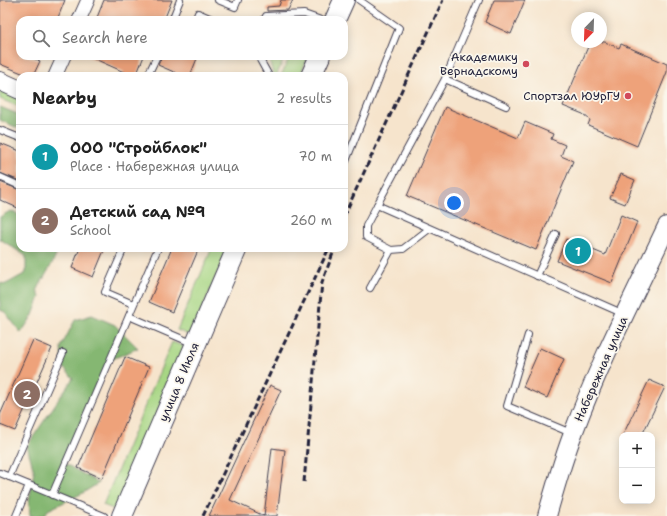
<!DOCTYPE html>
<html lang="en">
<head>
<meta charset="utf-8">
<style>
  body { margin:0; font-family:"Shantell Sans",sans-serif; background:#f2f2f2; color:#222 }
  .controls { position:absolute; right:12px; bottom:12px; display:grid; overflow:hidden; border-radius:8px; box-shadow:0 2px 10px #0003 }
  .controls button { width:36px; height:36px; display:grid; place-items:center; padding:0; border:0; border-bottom:1px solid #e0e0e0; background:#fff; color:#222; font:20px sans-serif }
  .compass { position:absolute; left:571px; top:12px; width:36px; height:36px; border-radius:50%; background:#fff; box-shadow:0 2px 10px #0003; rotate:203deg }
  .you { position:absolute; left:454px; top:203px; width:14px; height:14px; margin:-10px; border:3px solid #fff; border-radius:50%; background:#1a73e8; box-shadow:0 0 0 6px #1a73e833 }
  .badge { display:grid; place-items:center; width:26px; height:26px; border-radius:50%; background:#ea580c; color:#fff; font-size:13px; font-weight:700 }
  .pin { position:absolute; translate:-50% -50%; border:2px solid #fff; box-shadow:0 1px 4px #0006 }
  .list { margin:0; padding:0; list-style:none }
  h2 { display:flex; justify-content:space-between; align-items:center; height:52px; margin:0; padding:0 16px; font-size:17px }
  h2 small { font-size:13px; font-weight:400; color:#767676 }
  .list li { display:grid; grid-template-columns:26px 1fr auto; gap:12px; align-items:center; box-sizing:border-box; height:64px; padding:0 16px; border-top:1px solid #e0e0e0 }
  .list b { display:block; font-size:15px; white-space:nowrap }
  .list p { margin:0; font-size:13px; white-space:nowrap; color:#767676 }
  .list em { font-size:13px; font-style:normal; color:#767676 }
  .icon { flex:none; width:22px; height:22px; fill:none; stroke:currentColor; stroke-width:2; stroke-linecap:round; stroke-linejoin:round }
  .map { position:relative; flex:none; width:667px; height:516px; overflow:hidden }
  .search { position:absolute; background:#fff; box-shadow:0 2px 10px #0003; left:16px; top:16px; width:332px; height:44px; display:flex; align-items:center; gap:10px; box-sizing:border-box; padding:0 14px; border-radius:12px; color:#767676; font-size:15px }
  .panel { position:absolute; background:#fff; box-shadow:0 2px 10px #0003; left:16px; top:72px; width:332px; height:180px; border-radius:12px }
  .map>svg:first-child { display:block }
  .green { fill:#a7d684; stroke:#647c60 }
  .forest { fill:#85b772; stroke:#546c56 }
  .building { fill:#eea27a }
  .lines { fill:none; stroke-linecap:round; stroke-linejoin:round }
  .lane-casing { stroke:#423f51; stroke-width:8 }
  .street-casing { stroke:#423f51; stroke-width:15 }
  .secondary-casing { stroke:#423f51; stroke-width:20 }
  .primary-casing { stroke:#423f51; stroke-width:22 }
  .lane { stroke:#fff; stroke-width:6 }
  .street { stroke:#fff; stroke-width:13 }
  .secondary { stroke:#fff; stroke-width:18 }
  .primary { stroke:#fff; stroke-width:20 }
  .rail { stroke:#22223b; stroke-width:3; stroke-dasharray:6 3; stroke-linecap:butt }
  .poi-dot { fill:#d1495b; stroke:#fbf7ec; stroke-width:1.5 }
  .labels { text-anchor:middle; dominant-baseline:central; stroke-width:3.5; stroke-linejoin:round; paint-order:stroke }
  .poi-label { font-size:12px; fill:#22223b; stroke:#fbf7ec; text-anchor:end }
  .street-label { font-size:12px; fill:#22223b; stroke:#fbf7ec }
</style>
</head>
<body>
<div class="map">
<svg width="667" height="516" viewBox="0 0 667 516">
  <rect width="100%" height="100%" fill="#fbf7ec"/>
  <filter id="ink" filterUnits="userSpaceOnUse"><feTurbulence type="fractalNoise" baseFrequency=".025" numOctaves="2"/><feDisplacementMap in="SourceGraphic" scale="8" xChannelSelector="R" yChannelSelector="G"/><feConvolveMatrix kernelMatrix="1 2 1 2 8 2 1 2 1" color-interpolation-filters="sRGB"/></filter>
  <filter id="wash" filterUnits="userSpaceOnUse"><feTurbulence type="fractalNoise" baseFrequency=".012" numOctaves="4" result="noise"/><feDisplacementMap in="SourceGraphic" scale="16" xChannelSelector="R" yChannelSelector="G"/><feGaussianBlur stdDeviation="0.9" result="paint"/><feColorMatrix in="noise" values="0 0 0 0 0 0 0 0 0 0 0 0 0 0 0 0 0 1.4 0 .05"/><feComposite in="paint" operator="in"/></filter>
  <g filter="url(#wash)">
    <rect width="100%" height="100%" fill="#f6e4cc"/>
    <g class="green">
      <path d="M272 56H285L276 76H274L270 63Z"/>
      <path d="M290 56H308L300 76H281Z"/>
      <path d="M0 89 20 97V107L0 99Z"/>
      <path d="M212 248H228L191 336 177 330Z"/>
      <path d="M172 342 186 347 116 510 103 505Z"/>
    </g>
    <g class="forest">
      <path d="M0 107 20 115V129L0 120Z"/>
      <path d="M10 211 20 215V248H59C54 263 44 276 37 291L40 297 33 315 21 333 5 312 0 310V283L6 284 26 273V256L0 239V217Z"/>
      <path d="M92 315 115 325 138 348 108 361 64 463 99 483 81 494 48 510 44 516H30L29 502 34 471 27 446 73 378 62 366 61 347 75 320Z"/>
    </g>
    <g id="blocks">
      <g class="building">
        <path d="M0 0H65L57 20H20V56H28L40 61 33 76H29L0 64Z"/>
        <path d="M104 0H172L164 20H96Z"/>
        <path d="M281 0H293L288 10 267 11V7L279 6Z"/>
        <path d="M494 0H525L511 34 485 22Z"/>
        <path d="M590 42H605L619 48 621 44 667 64V72L637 146 588 125 590 120 583 114 563 106Z"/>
        <path d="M88 56H144L136 76H122L124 72Z"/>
        <path d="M162 56H198L190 76H183L158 65Z"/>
        <path d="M445 107 518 138 525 122 553 134 551 139 565 145 561 156 573 161 536 250 407 196Z"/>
        <path d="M0 143 20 151V181L0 173Z"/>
        <path d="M621 174 635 180 625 204 610 198Z"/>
        <path d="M0 182 20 190V209L0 200Z"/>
        <path d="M621 215 637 222 612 283 557 261 566 239 605 255Z"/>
        <path d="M80 248H105L93 277 72 268Z"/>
        <path d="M172 248H199L172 312 149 302Z"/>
        <path d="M33 340 52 348 15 431 0 425V415Z"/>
        <path d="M540 348 564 359 547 398 523 387Z"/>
        <path d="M125 357 149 367 102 478 78 468Z"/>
        <path d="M649 380 665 387 642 435H623Z"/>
        <path d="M270 385 281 390 230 500 264 516 272 448 285 450 277 516H209Z"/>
      </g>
    </g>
  </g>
  <g filter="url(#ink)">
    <use href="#blocks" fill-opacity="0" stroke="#423f51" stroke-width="1"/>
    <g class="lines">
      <g class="lane-casing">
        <g id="lane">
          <path d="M218 0 235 7 238 0"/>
          <path d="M479 0 445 79 506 106"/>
          <path d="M196 18 198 13 214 20"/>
          <path d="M172 20 180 0"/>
          <path d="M264 20 266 16 304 14 321 20"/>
          <path d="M258 56 269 76"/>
          <path d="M150 76 148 75 157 56"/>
          <path d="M445 79 377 205 624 314"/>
          <path d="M0 130 20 138"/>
          <path d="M344 162 346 161 399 28 359 0"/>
          <path d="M0 177 20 186"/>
          <path d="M377 205 366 226V237L391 250"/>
          <path d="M124 248 105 292 133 304"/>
          <path d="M537 276 556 234"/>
          <path d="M370 288 391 250 403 249 429 229"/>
          <path d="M129 316 194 344"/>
          <path d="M528 335 507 406 571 433"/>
          <path d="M0 473 104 516"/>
          <path d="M9 477 63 353"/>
          <path d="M52 495 158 248"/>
          <path d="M16 516 29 485"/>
        </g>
      </g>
      <g class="street-casing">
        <g id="street">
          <path d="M79 20 88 0"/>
          <path d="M55 76 64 56"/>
        </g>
      </g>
      <g class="secondary-casing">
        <g id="secondary">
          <path d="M0 81 20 90"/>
          <path d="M547 516C555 488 563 459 574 431 600 361 635 294 667 226"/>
        </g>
      </g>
      <g class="primary-casing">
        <g id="primary">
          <path d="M335 20 344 0"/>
          <path d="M311 76 320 56"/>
          <path d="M122 516 237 248"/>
        </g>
      </g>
      <use href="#lane" class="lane"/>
      <use href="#street" class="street"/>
      <use href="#secondary" class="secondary"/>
      <use href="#primary" class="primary"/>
      <g class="rail">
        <path d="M344 216 443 0"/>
        <path d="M304 482 322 282 335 248"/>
        <path d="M203 516 329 248"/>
      </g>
    </g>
  </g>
  <g class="poi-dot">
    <circle cx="526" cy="64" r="4"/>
    <circle cx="628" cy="96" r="4"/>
  </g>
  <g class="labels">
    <g class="poi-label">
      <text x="518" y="57">Академику<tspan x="518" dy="14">Вернадскому</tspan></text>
      <text x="620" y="96">Спортзал ЮУрГУ</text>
    </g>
    <g class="street-label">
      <text transform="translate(601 369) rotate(-66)">Набережная улица</text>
      <text transform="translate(179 382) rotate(-67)">улица 8 Июля</text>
    </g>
  </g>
</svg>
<div class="controls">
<button>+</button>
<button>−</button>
</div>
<svg class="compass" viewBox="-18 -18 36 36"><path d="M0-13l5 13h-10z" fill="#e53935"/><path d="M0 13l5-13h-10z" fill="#767676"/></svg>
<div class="you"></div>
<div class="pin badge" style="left:578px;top:251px;background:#0f9aa8">1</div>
<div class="pin badge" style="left:27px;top:394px;background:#8d6e63">2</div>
<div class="search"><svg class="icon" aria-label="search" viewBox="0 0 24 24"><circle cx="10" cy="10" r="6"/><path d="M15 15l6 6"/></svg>Search here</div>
<section class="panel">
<h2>Nearby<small>2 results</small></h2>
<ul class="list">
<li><span class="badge" style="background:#0f9aa8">1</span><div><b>ООО &quot;Стройблок&quot;</b><p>Place · Набережная улица</p></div><em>70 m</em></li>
<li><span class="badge" style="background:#8d6e63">2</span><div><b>Детский сад №9</b><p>School</p></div><em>260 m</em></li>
</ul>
</section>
</div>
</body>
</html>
